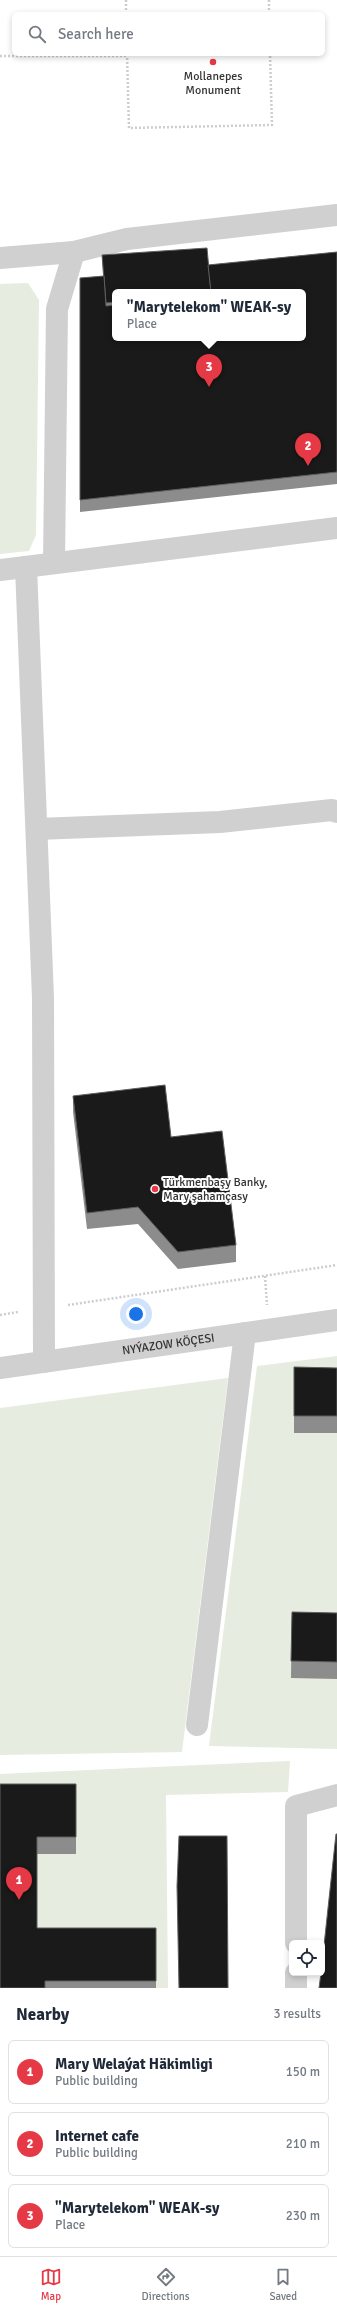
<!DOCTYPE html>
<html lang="en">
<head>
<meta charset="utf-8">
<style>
  body { margin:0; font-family:Signika,sans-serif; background:#f2f2f3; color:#1f2937 }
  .controls { position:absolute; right:12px; bottom:12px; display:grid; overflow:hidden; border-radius:6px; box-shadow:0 2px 6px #0003 }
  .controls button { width:36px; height:36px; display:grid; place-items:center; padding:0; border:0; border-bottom:1px solid #e0e1e3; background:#fff; color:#1f2937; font:20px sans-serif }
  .you { position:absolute; left:136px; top:1314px; width:14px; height:14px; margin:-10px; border:3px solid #fff; border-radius:50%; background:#1a73e8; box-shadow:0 0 0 6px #1a73e833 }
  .badge { display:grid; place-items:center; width:26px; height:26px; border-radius:50%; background:#e63946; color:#fff; font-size:13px; font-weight:700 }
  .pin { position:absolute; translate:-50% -33px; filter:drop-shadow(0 1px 2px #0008) }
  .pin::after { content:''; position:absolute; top:21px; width:14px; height:12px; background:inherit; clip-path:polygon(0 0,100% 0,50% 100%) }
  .popup { position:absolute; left:112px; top:289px; width:194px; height:52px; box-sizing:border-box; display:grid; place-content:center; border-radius:6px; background:#fff; filter:drop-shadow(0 1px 3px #0005); font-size:13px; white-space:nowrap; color:#747a83 }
  .popup b { font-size:15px; color:#1f2937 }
  .popup::after { content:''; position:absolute; left:50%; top:100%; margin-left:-8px; border:8px solid transparent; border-top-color:#fff }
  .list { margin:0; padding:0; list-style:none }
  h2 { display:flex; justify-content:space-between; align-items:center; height:52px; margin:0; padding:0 16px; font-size:17px }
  h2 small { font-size:13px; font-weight:400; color:#747a83 }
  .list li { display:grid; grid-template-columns:26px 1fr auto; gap:12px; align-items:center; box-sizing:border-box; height:64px; margin:0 8px 8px; padding:0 8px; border:1px solid #e0e1e3; border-radius:6px }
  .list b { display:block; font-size:15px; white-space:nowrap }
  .list p { margin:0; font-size:13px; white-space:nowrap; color:#747a83 }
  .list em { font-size:13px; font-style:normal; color:#747a83 }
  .icon { flex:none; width:22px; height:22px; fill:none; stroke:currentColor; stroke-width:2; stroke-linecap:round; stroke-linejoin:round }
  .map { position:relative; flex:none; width:337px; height:1988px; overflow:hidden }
  .search { position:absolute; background:#fff; box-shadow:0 2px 6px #0003; left:12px; right:12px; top:12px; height:44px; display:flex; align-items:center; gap:10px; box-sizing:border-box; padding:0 14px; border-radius:6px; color:#747a83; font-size:15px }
  .sheet { height:268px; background:#fff }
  nav { display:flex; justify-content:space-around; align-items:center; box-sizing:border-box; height:56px; border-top:1px solid #e0e1e3; background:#fff; font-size:11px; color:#747a83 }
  nav a { display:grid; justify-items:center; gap:2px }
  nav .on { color:#e63946 }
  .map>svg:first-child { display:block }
  .green { fill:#e6ecdf }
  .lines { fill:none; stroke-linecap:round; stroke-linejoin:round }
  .path { stroke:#cdcdcd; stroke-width:2.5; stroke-dasharray:2 2; stroke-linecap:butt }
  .minor { stroke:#d0d0d0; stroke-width:22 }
  .wall { fill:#8c8c8c; fill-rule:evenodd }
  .building { fill:#1a1a1a; stroke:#5f5f5f }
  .poi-dot { fill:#e63946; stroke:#fff; stroke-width:1.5 }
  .labels { text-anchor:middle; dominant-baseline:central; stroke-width:4; stroke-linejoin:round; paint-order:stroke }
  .poi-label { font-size:12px; fill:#333; stroke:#fff }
  .street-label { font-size:12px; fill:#333; stroke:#fff }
</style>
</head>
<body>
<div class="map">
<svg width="337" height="1988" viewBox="0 0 337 1988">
  <rect width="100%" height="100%" fill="#fff"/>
  <g class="green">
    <path d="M28 283 39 300 36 535 29 551 0 554V284Z"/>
    <path d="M337 1356V1749L209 1746 257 1366Z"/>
    <path d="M228 1378 182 1752 0 1755V1408Z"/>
    <path d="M290 1761 288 1792 166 1795 168 1988H0V1774Z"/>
  </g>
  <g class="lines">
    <g class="path">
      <path d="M126 0V14"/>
      <path d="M269 0V14"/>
      <path d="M127 54 129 128 272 125 270 54"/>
      <path d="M0 56H127"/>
      <path d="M265 1276 267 1305"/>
      <path d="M68 1305 337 1265"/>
      <path d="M0 1315 18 1312"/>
    </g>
    <g class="minor">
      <path d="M0 258 74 252"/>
      <path d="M54 563 57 309 74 252 127 239 337 215"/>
      <path d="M26 567 43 998 44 1362"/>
      <path d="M0 570 337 528"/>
      <path d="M37 829 220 822 332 810 337 812"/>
      <path id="s1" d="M0 1368 337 1320"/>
      <path d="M197 1725 245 1333"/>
      <path d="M296 1943V1806L337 1795"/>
      <path d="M296 1973V1988"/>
    </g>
  </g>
  <g class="wall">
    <path d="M337 252V484L80 512V278L103 276 102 255 208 265ZM115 292H303L115 338Z"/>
    <path d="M73 1096 236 1245V1262L178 1269 138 1224 87 1229 73 1112Z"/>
    <path d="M294 1367 337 1368V1433H294Z"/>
    <path d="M292 1612 337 1613V1679L291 1678Z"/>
    <path d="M0 1784H76V1854H37V1928H156V1988H0Z"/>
  </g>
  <g class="building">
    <path d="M207 248 211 292H115V302L106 303 102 255Z"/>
    <path d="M337 252V472L80 500V278L104 276 106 306 115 305V338H303V292H211L208 265Z"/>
    <path d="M165 1085 171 1137 222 1131 236 1245 178 1252 138 1207 87 1213 73 1096Z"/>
    <path d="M294 1367 337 1368V1416H294Z"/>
    <path d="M292 1612 337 1613V1662L291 1661Z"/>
    <path d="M0 1784H76V1837H37V1928H156V1981H45V1988H0Z"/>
    <path d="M336 1834H337V1988H319L321 1973H322V1964Z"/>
    <path d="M179 1836H227L228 1988H179L177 1886Z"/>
  </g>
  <g class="poi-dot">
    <circle cx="213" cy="62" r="4"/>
    <circle cx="155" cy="1189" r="4"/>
  </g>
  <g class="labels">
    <g class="poi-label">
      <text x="213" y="76">Mollanepes<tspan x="213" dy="14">Monument</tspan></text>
      <text x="163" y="1182" text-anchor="start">Türkmenbaşy Banky,<tspan x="163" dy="14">Mary şahamçasy</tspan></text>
    </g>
    <g class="street-label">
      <text stroke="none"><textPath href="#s1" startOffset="170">NYÝAZOW KÖÇESI</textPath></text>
    </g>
  </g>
</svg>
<div class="controls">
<button><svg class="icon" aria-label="locate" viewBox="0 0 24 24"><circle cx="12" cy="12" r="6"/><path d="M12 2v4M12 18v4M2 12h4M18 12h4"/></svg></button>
</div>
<div class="you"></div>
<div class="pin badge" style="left:19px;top:1900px">1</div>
<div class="pin badge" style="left:308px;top:466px">2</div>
<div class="pin badge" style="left:209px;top:387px">3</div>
<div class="popup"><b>&quot;Marytelekom&quot; WEAK-sy</b>Place</div>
<div class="search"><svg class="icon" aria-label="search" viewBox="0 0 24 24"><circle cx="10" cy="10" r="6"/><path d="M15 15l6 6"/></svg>Search here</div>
</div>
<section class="sheet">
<h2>Nearby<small>3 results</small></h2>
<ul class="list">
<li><span class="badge">1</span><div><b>Mary Welaýat Häkimligi</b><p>Public building</p></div><em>150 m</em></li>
<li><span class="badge">2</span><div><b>Internet cafe</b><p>Public building</p></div><em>210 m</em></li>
<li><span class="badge">3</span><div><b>&quot;Marytelekom&quot; WEAK-sy</b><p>Place</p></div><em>230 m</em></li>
</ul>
</section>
<nav>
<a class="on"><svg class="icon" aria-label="map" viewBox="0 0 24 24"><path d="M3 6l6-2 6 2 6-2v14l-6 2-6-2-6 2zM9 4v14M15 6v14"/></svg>Map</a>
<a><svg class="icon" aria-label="directions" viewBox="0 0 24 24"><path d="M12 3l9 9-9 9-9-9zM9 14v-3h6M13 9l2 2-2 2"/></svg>Directions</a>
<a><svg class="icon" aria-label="saved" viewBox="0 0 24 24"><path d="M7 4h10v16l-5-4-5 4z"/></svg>Saved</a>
</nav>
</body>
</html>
